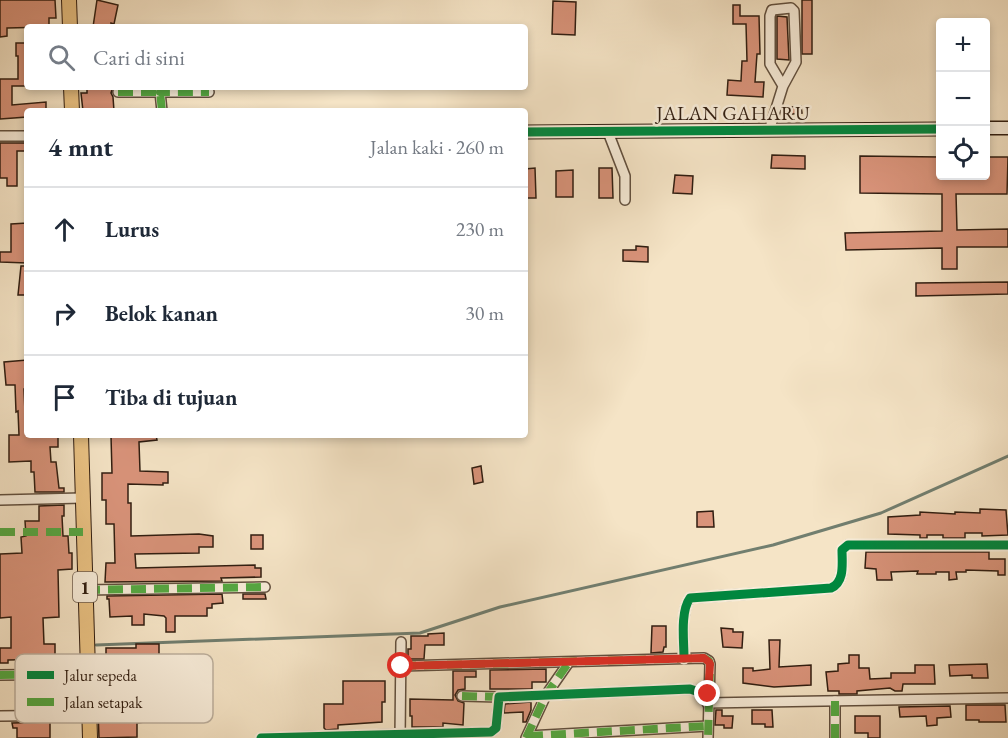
<!DOCTYPE html>
<html lang="id">
<head>
<meta charset="utf-8">
<style>
  body { margin:0; font-family:"EB Garamond",serif; background:#f2f2f3; color:#1f2937 }
  .controls { position:absolute; right:18px; top:18px; display:grid; overflow:hidden; border-radius:6px; box-shadow:0 3px 9px #0003 }
  .controls button { width:54px; height:54px; display:grid; place-items:center; padding:0; border:0; border-bottom:2px solid #e0e1e3; background:#fff; color:#1f2937; font:30px sans-serif }
  .stop { position:absolute; width:18px; height:18px; margin:-14px; border:4px solid #d93025; border-radius:50%; background:#fff }
  .stop.end { background:#d93025; border-color:#fff; box-shadow:0 2px 6px #0008 }
  .list { margin:0; padding:0; list-style:none }
  h2 { display:flex; justify-content:space-between; align-items:center; height:78px; margin:0; padding:0 24px; font-size:26px }
  h2 small { font-size:20px; font-weight:400; color:#747a83 }
  .list li { display:grid; grid-template-columns:39px 1fr auto; gap:18px; align-items:center; box-sizing:border-box; height:84px; padding:0 24px; border-top:2px solid #e0e1e3 }
  .list b { display:block; font-size:22px; white-space:nowrap }
  .list em { font-size:20px; font-style:normal; color:#747a83 }
  .icon { flex:none; width:33px; height:33px; fill:none; stroke:currentColor; stroke-width:2; stroke-linecap:round; stroke-linejoin:round }
  .map { position:relative; flex:none; width:1008px; height:738px; overflow:hidden }
  .search { position:absolute; background:#fff; box-shadow:0 3px 9px #0003; left:24px; top:24px; width:504px; height:66px; display:flex; align-items:center; gap:15px; box-sizing:border-box; padding:0 21px; border-radius:6px; color:#747a83; font-size:22px }
  .panel { position:absolute; background:#fff; box-shadow:0 3px 9px #0003; left:24px; top:108px; width:504px; height:330px; border-radius:6px }
  .map>svg:first-child { display:block }
  .lines { fill:none; stroke-linecap:round; stroke-linejoin:round }
  .stream { stroke:#717e6f; stroke-width:3 }
  .building { fill:#d9937a; stroke:#301d10; stroke-width:1.5 }
  .street-casing { stroke:#614f3e; stroke-width:12 }
  .secondary-casing { stroke:#301d10; stroke-width:15 }
  .primary-casing { stroke:#301d10; stroke-width:16 }
  .street { stroke:#f8edda; stroke-width:9 }
  .secondary { stroke:#f8edda; stroke-width:12 }
  .primary { stroke:#eac283; stroke-width:14 }
  .quiet { stroke:#54a942; stroke-width:8; stroke-dasharray:15 8; stroke-linecap:butt }
  .cycleway-casing { stroke:#f8edda; stroke-width:13 }
  .cycleway { stroke:#00873e; stroke-width:9 }
  .route { stroke:#d93025; stroke-width:8 }
  .labels { text-anchor:middle; dominant-baseline:central; stroke-width:5; stroke-linejoin:round; paint-order:stroke }
  .shield { fill:#f8edda; stroke:#6c5b4d; stroke-width:1.5 }
  .shield-label { font-size:18px; font-weight:bold; fill:#301d10 }
  .street-label { font-size:20px; fill:#301d10; stroke:#f8edda }
  .key { fill:#f8edda; stroke:#bcaf9d; stroke-width:1.5 }
  .key-label { font-size:16px; fill:#301d10 }
</style>
</head>
<body>
<div class="map">
<svg width="1008" height="738" viewBox="0 0 1008 738">
  <rect width="100%" height="100%" fill="#f5e4c6"/>
  <filter id="stains"><feTurbulence type="fractalNoise" baseFrequency=".00333" numOctaves="4"/><feColorMatrix values="0 0 0 0 .2 0 0 0 0 .09 0 0 0 0 .02 0 0 0 .5 -.17"/></filter>
  <radialGradient id="worn" r=".72"><stop offset=".6" stop-color="#630" stop-opacity="0"/><stop offset="1" stop-color="#630" stop-opacity=".3"/></radialGradient>
  <g class="lines">
    <path class="stream" d="M96 645 420 633 500 607 773 545 881 513 1008 456"/>
  </g>
  <g class="building">
    <path d="M0 0H55L56 18H49V27L7 28V36L0 37Z"/>
    <path d="M97 0 118 5 114 24 111 23V27H93Z"/>
    <rect x="802" y="0" width="10" height="54"/>
    <path d="M553 1 576 2 575 35 552 34Z"/>
    <path d="M733 5H740V16H759L760 54H757L755 82H764L763 97 727 95 728 80 741 81 742 61H747L746 24H733Z"/>
    <path d="M777 16 787 17 789 60 777 59Z"/>
    <path d="M16 43H27V86H12V105L46 102V111H27V117L0 119V79H18V56H16Z"/>
    <path d="M87 87H113L111 93 113 97 114 111H83L81 93H87Z"/>
    <path d="M801 106 802 113 783 115V108Z"/>
    <path d="M0 143H27V151H17V186H7V178H0Z"/>
    <path d="M772 155 805 156V169L771 168Z"/>
    <path d="M860 156 940 157V176H986V157H1008L1007 194H956L957 230 1008 229V247H957V269H942V248L846 250 845 233 942 231V194L860 193Z"/>
    <path d="M535 168 536 198H525V169Z"/>
    <path d="M599 168H612L613 198H599Z"/>
    <path d="M573 170V197H556V171Z"/>
    <path d="M675 175 693 176 692 194 673 193Z"/>
    <path d="M27 223V263L0 262V252H11V224Z"/>
    <path d="M636 246 648 247V262L623 261V250H636Z"/>
    <path d="M21 266H27V295H18Z"/>
    <path d="M1008 282V294L916 296V283Z"/>
    <path d="M27 360V389H24L26 435H58V447H50L51 462H56L59 488H64V492H35L34 472H31V461L9 462V435H19L18 411 16 412 15 385H6L4 362Z"/>
    <path d="M156 435 157 440 139 442 140 471 168 472V483H163V485L128 484V503H131V536L199 534 213 536V547H199V553L135 554 136 568 255 565V568H261V577L221 578 222 581 105 582 106 563H115L114 524H106V500H102V473H112L111 436Z"/>
    <path d="M481 466 483 482 474 484 472 468Z"/>
    <path d="M64 505V516H62L63 536H68L69 553H72V569L58 570 59 617 43 618 44 644H55V659L8 660V663H0V648H11V617L0 618V554L22 553 21 537 26 536 25 521H39V506Z"/>
    <path d="M980 509 1006 510 1008 535 982 536V533H965V538H943V535H927V538H920V535L888 534V517L920 515V512L955 514V512L980 513Z"/>
    <path d="M713 511 714 527H697V512Z"/>
    <rect x="251" y="535" width="12" height="14"/>
    <path d="M866 552H989V559H1005V575H998V571L966 570V572H956L957 579 949 580V572H936V574H917L918 571 891 572 892 580H877L876 569 865 568Z"/>
    <path d="M222 594 223 603 212 604V608H207V616H175V632H166V618L164 616 144 614V625H132V616L110 617 109 599H107V596Z"/>
    <path d="M243 594H265L266 599H243Z"/>
    <path d="M652 626H666V647H664L663 652 651 653Z"/>
    <path d="M721 628 733 629V632H743L742 648 723 647Z"/>
    <path d="M444 633V645H425L424 659H408V649H411V636H428V634Z"/>
    <path d="M769 640H780L779 667 811 665V685L774 687 743 683V668H753V671L770 669Z"/>
    <path d="M136 644H159V657H163V672L211 670V684H202V699L157 702V685L132 686 131 670H106V648H136Z"/>
    <path d="M849 655H859V668H869L870 679 891 678V673H915V665H934L935 684H903L902 691H895L890 688 857 691V694H839V691H828L826 672 838 671V664L849 663Z"/>
    <path d="M987 664 988 678H972V675L950 676 949 665Z"/>
    <path d="M546 669V682H532V689H490V670Z"/>
    <path d="M453 671H476V677H465V689L458 690 455 695 458 701 464 703 463 725 443 723V727H412V716H410V699L453 700Z"/>
    <path d="M343 681H385V702H382V722L338 725V729L326 730 324 728V704H343Z"/>
    <path d="M136 689V708H143L144 722 137 723V737L99 738 98 710H103L102 690Z"/>
    <path d="M531 702V710L526 722H523V712L504 713 505 704Z"/>
    <path d="M966 705H1005L1006 722H979V720H966Z"/>
    <path d="M950 706 951 717 937 718V725L927 726 926 716 900 717 899 707Z"/>
    <path d="M716 710H722V716H733L732 728H724V725H715Z"/>
    <path d="M752 710H772L773 727H765V724H752Z"/>
    <path d="M855 716H880V738H868V733H855Z"/>
    <path d="M50 722V738H17V728H13L12 723Z"/>
  </g>
  <g class="lines">
    <g class="street-casing">
      <g id="street">
        <path d="M161 87 160 92H209"/>
        <path d="M118 92H160L162 111"/>
        <path d="M769 131 783 86 796 62 794 11 791 8 772 10 770 16V64L783 86"/>
        <path d="M608 132 625 176V200"/>
        <path d="M0 136H27"/>
        <path d="M0 500 82 498"/>
        <path d="M85 590 265 587"/>
        <path d="M684 658C684 641 680 612 690 598L831 588C845 582 842 563 842 550L848 545H1008"/>
        <path d="M401 666 704 658 709 661 710 664 708 738"/>
        <path d="M0 675 88 674"/>
        <path d="M462 696 499 697"/>
        <path d="M835 701V738"/>
        <path d="M707 703 1008 698"/>
        <path d="M0 716 89 715"/>
        <path d="M528 736 708 726"/>
        <path d="M261 738 491 732 496 728 499 697 690 689 708 695"/>
        <path d="M400 738 401 642"/>
        <path d="M526 738 546 695 569 662"/>
      </g>
    </g>
    <g class="secondary-casing">
      <g id="secondary">
        <path d="M986 128H1008"/>
        <path d="M525 132 940 129"/>
      </g>
    </g>
    <g class="primary-casing">
      <g id="primary">
        <path d="M69 0 70 27"/>
        <path d="M71 87 72 111"/>
        <path d="M81 435 90 738"/>
      </g>
    </g>
    <use href="#street" class="street"/>
    <use href="#secondary" class="secondary"/>
    <use href="#primary" class="primary"/>
    <g class="quiet">
      <path d="M161 87 160 92H209"/>
      <path d="M118 92H160L162 111"/>
      <path d="M0 532H83"/>
      <path d="M85 590 265 587"/>
      <path d="M401 666 704 658 709 661 710 664 708 738"/>
      <path d="M0 675 88 674"/>
      <path d="M462 696 499 697"/>
      <path d="M835 701V738"/>
      <path d="M528 736 708 726"/>
      <path d="M526 738 546 695 569 662"/>
    </g>
    <g class="cycleway-casing">
      <g id="cycleway">
        <path d="M525 132 940 129"/>
        <path d="M684 658C684 641 680 612 690 598L831 588C845 582 842 563 842 550L848 545H1008"/>
        <path d="M261 738 491 732 496 728 499 697 690 689 708 695"/>
      </g>
    </g>
    <use href="#cycleway" class="cycleway"/>
  </g>
  <g class="lines">
    <path class="route" d="M401 666 704 658 709 662 710 664 708 694"/>
  </g>
  <g class="labels">
    <rect class="shield" x="73" y="572" width="24" height="30" rx="4.5"/>
    <g class="shield-label">
      <text x="85" y="587">1</text>
    </g>
    <g class="street-label">
      <text x="733" y="113">JALAN GAHARU</text>
    </g>
  </g>
  <rect x="15" y="654" width="198" height="69" rx="9" class="key"/>
  <rect x="27" y="671" width="27" height="8" fill="#00873e"/>
  <rect x="27" y="698" width="27" height="8" fill="#54a942"/>
  <g class="key-label">
    <text x="64" y="681">Jalur sepeda</text>
    <text x="64" y="708">Jalan setapak</text>
  </g>
  <rect width="100%" height="100%" filter="url(#stains)"/>
  <rect width="100%" height="100%" fill="url(#worn)"/>
</svg>
<div class="controls">
<button>+</button>
<button>−</button>
<button><svg class="icon" aria-label="locate" viewBox="0 0 24 24"><circle cx="12" cy="12" r="6"/><path d="M12 2v4M12 18v4M2 12h4M18 12h4"/></svg></button>
</div>
<div class="stop" style="left:401px;top:666px"></div>
<div class="stop end" style="left:708px;top:694px"></div>
<div class="search"><svg class="icon" aria-label="search" viewBox="0 0 24 24"><circle cx="10" cy="10" r="6"/><path d="M15 15l6 6"/></svg>Cari di sini</div>
<section class="panel">
<h2>4 mnt<small>Jalan kaki · 260 m</small></h2>
<ul class="list">
<li><svg class="icon" aria-label="ahead" viewBox="0 0 24 24"><path d="M12 20V5M6 11l6-6 6 6"/></svg><div><b>Lurus</b></div><em>230 m</em></li>
<li><svg class="icon" aria-label="right" viewBox="0 0 24 24"><path d="M7 20v-9h11M14 6l5 5-5 5"/></svg><div><b>Belok kanan</b></div><em>30 m</em></li>
<li><svg class="icon" aria-label="arrive" viewBox="0 0 24 24"><path d="M6 21V4h12l-3 4 3 4H6"/></svg><div><b>Tiba di tujuan</b></div></li>
</ul>
</section>
</div>
</body>
</html>
